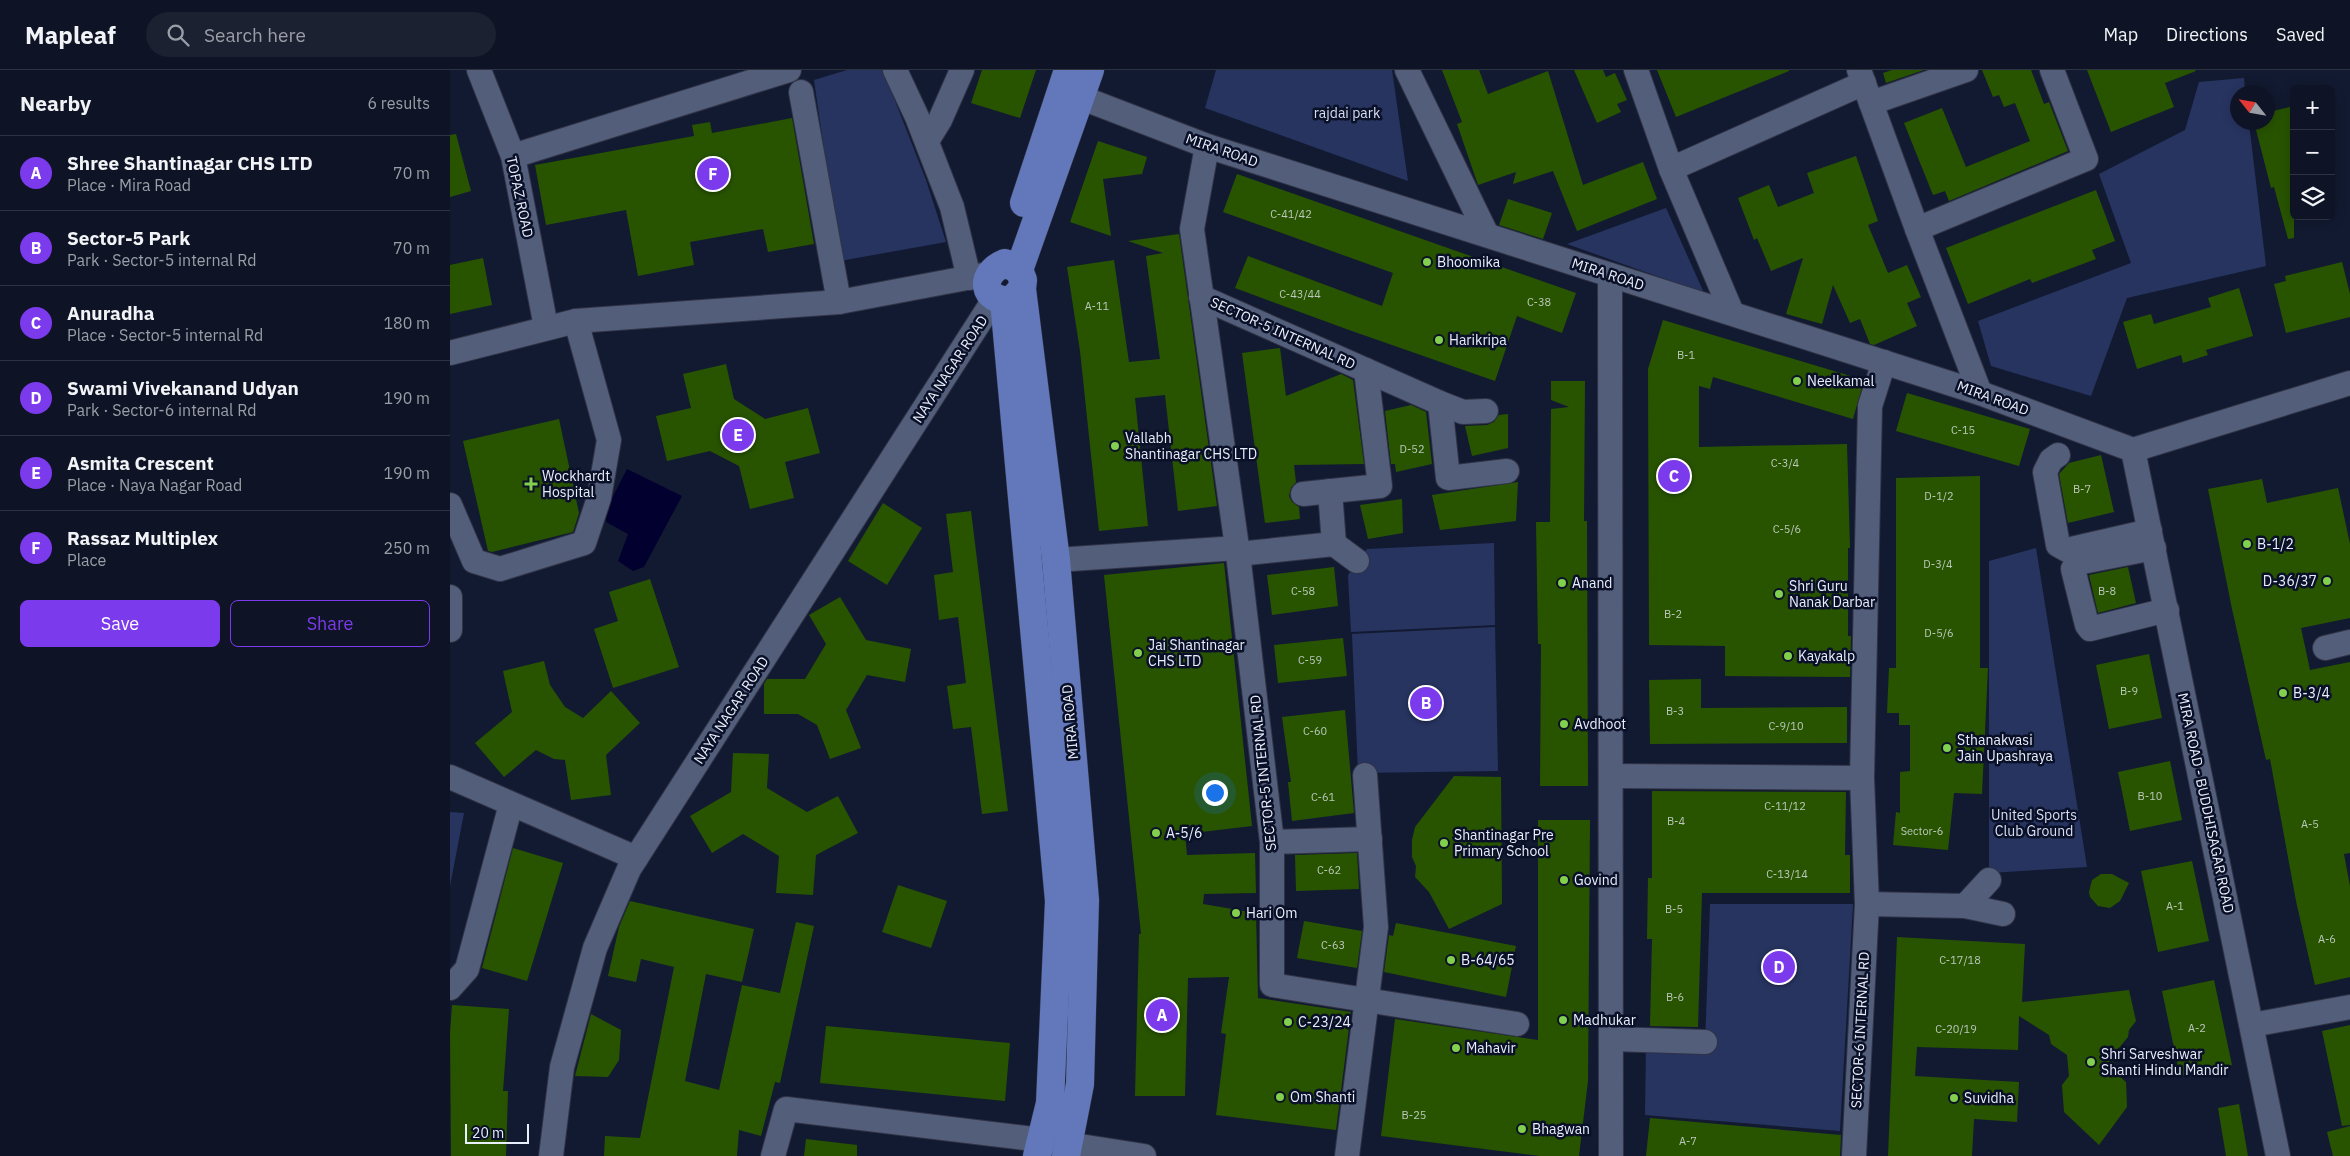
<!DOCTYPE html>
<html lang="en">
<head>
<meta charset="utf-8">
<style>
  body { margin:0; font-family:"IBM Plex Sans",sans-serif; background:#1c2132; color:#f1f3f6 }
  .controls { position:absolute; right:15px; top:15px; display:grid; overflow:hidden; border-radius:8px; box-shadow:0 2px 12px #0003 }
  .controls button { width:45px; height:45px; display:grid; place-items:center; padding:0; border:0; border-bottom:1px solid #2e3342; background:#0e1425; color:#f1f3f6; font:25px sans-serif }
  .compass { position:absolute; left:1780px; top:15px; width:45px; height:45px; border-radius:50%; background:#0e1425; box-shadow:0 2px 12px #0003; rotate:301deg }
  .scale { position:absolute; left:15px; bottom:12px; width:64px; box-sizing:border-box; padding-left:5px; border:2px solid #eaeffc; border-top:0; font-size:14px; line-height:18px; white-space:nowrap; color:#eaeffc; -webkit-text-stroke:4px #091027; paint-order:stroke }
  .you { position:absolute; left:764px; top:722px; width:18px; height:18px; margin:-12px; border:4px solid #fff; border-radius:50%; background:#1a73e8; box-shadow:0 0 0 8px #1a73e833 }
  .badge { display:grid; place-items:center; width:32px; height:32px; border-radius:50%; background:#7c3aed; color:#fff; font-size:16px; font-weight:700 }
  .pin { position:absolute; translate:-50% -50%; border:2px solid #fff; box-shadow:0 1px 5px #0006 }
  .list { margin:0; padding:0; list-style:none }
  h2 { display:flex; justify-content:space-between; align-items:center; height:65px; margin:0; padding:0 20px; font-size:21px }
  h2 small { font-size:16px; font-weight:400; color:#9b9ea7 }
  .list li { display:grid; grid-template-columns:32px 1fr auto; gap:15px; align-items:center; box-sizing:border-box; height:75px; padding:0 20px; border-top:1px solid #2e3342 }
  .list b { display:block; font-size:19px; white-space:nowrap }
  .list p { margin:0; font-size:16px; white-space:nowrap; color:#9b9ea7 }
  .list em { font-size:16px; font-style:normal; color:#9b9ea7 }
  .actions { display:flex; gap:10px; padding:15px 20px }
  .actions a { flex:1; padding:11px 0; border:1px solid #7c3aed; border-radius:8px; text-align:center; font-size:18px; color:#7c3aed }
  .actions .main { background:#7c3aed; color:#fff }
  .icon { flex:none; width:28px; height:28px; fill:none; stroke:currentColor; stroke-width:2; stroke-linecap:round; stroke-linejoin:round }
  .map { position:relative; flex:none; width:1900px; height:1086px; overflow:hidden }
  header { display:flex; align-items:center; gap:30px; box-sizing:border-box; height:70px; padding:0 25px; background:#0e1425; border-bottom:1px solid #2e3342 }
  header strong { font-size:24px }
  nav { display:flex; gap:28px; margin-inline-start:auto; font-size:18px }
  .search { width:350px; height:45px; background:#1c2132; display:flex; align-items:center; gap:12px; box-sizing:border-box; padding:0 18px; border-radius:28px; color:#9b9ea7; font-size:19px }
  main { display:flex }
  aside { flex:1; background:#0e1425 }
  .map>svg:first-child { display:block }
  .green { fill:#273460 }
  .water { fill:#02002f }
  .building { fill:#285400 }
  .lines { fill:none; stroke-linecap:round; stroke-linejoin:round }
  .minor-casing { stroke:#303346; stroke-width:26 }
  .major-casing { stroke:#303346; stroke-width:29 }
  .minor { stroke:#535e7a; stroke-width:24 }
  .major { stroke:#6278ba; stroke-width:28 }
  .poi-dot { fill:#83d04e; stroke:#091027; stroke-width:2 }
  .labels { text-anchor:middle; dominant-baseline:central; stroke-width:5; stroke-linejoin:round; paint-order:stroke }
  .number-label { font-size:11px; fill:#bac8bd }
  .park-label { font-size:14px; fill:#d7dff4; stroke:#091027 }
  .street-label { font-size:14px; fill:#eaeffc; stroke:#091027 }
  .poi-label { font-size:14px; fill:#eaeffc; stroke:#091027; text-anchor:start }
</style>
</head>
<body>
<header>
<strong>Mapleaf</strong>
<div class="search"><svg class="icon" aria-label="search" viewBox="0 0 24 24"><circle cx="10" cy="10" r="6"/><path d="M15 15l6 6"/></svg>Search here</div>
<nav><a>Map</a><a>Directions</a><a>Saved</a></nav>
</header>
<main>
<aside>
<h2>Nearby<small>6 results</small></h2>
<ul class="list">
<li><span class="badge">A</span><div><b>Shree Shantinagar CHS LTD</b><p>Place · Mira Road</p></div><em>70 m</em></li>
<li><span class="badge">B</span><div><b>Sector-5 Park</b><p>Park · Sector-5 internal Rd</p></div><em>70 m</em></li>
<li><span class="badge">C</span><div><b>Anuradha</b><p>Place · Sector-5 internal Rd</p></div><em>180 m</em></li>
<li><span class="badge">D</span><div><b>Swami Vivekanand Udyan</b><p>Park · Sector-6 internal Rd</p></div><em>190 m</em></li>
<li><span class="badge">E</span><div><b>Asmita Crescent</b><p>Place · Naya Nagar Road</p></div><em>190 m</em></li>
<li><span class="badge">F</span><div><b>Rassaz Multiplex</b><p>Place</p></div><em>250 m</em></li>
</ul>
<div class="actions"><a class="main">Save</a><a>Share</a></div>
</aside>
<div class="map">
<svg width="1900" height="1086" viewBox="0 0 1900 1086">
  <rect width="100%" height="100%" fill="#121a31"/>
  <g class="green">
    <path d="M397 0H433L476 110 496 172 390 191 364 10Z"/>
    <path d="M766 0H942L958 111 755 38Z"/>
    <path d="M1794 8 1795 22H1788V52L1799 53 1816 196 1677 228 1641 326 1541 296 1528 251 1681 193 1649 104 1735 60 1749 12Z"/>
    <path d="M1216 138 1254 223 1117 174Z"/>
    <path d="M1044 473 1045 555 901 562 898 505 917 479Z"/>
    <path d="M1586 478 1637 797 1539 803V491Z"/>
    <path d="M1045 557 1048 701 908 703 902 564Z"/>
    <path d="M0 742 14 743 0 816Z"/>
    <path d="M1260 834H1403L1390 1061 1195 1045 1196 974 1255 976Z"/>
  </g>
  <path class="water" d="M177 399 232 426 194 497 183 501 168 491 178 464 156 452 155 442Z"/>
  <g class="building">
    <path d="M532 0H586L570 48 521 33Z"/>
    <path d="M992 0H1029L1038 24 1098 1 1133 115 1193 92 1207 129 1127 161 1103 101 1063 114 1066 102 1028 115 1007 54 1012 52Z"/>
    <path d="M1124 0H1153L1156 7 1165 3 1177 30 1167 34 1171 42 1147 53Z"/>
    <path d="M1207 0H1339V1L1226 47Z"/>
    <path d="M1442 0H1474L1436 13 1433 3Z"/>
    <path d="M1532 0H1581L1594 34 1599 32 1618 81 1499 131 1495 121 1483 125 1454 53 1492 38 1516 97 1580 71 1565 33 1554 37 1549 25 1543 27Z"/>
    <path d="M1637 0H1745L1746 1 1715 13 1724 37 1661 62Z"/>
    <path d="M1844 36V168L1838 169 1824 117 1821 118 1804 52H1818V42Z"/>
    <path d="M342 48 364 174 318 182 313 159 240 172 244 195 188 206 176 140 96 155 85 95 244 66 242 55 260 52 262 63Z"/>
    <path d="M6 64 21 121 0 127V65Z"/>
    <path d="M648 71 697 87 692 104 653 109 661 166 620 152Z"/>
    <path d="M1406 86 1428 151 1418 155 1438 203 1457 195 1471 227 1457 233 1467 256 1424 275 1420 274 1410 249 1400 253 1383 215 1372 254 1336 244 1353 188 1321 201 1307 168 1304 170 1288 128 1319 115 1328 137 1364 123 1357 103Z"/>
    <path d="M787 104 1126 223 1112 263 1067 246 1045 311 899 260 785 218 798 186 932 236 943 203 773 142Z"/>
    <path d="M1646 120 1665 171 1642 180 1646 189 1582 213 1580 209 1518 234 1496 178Z"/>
    <path d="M1058 129 1102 143 1093 169 1049 155Z"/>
    <path d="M729 164 767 436 728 441 715 325 685 328 698 456 649 461 630 281 617 197 664 190 679 292 710 289 696 186 713 183 678 171Z"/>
    <path d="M33 188 42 235 0 244V195Z"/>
    <path d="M1892 192 1900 224V247L1836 263 1824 214 1836 211 1835 206Z"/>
    <path d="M1789 218 1803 266 1756 280 1758 285 1733 293 1731 285 1687 299 1673 252 1701 244 1704 254 1761 237 1758 228Z"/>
    <path d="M1213 250 1414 310 1403 349 1263 307 1260 319 1249 316V377L1397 374 1400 478H1398V566H1401L1400 607 1275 606V576L1199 575 1198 299Z"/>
    <path d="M830 278 836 326 891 304 903 310 914 394 844 395 846 412 841 418 839 426 842 432 849 437 850 449 815 453 792 283Z"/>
    <path d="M276 294 284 329 315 349 358 338 370 383 335 392 344 428 300 439 289 396 260 381 217 391 206 346 241 338 233 304Z"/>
    <path d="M1101 311H1135L1134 451H1137L1138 716H1090L1091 574H1088L1086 452H1100L1101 339 1119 337 1101 330Z"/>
    <path d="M1457 323 1580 359 1569 396 1446 361Z"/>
    <path d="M961 335 976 342 982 394 946 402 945 394H941L935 341Z"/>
    <path d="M1058 344V378L1022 386 1015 356 1037 355 1044 352 1049 345Z"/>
    <path d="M109 349 129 443 123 462 42 482 38 481 13 371Z"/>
    <path d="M1651 385 1664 442 1618 453 1609 404 1619 393Z"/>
    <path d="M1530 406V598H1538L1532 724 1504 723 1498 780 1443 775 1446 742 1450 743V702L1460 701V655H1449V643H1437L1439 598H1446V408Z"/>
    <path d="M1812 409 1817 433 1888 418 1900 474V548L1851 558 1860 600 1900 592V783L1894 784 1900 816V907L1865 915 1846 831 1820 689 1816 690 1782 539 1758 419Z"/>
    <path d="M1068 412 1066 451 990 460 982 425Z"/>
    <path d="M952 429 953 463 918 469 910 435Z"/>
    <path d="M433 433 472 458 437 515 398 491Z"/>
    <path d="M521 441 558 741 532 744 521 657 503 659 497 616 516 613 508 547 489 550 484 505 503 502 496 444Z"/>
    <path d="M774 493 802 756 735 764 737 785 805 783 806 823 754 824 753 834 806 843 808 928 901 942 886 1060 766 1045 776 964 771 963 779 907 738 908 735 1026H685L689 864H691L654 505Z"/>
    <path d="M884 497 888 536 822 545 817 505Z"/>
    <path d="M1678 497 1686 533 1648 543 1639 505Z"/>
    <path d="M200 509 229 597 163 618 144 559 168 551 159 522Z"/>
    <path d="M390 527 416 570 461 579 455 612 417 605 396 640 411 678 380 689 367 655 348 644H314V614L317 609H355L376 574 359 545Z"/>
    <path d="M893 568 897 606 828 613 824 575Z"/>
    <path d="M1699 584 1712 648 1659 659 1646 595Z"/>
    <path d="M94 591 100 615 115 637 133 648 161 621 190 653 156 685 161 725 121 730 115 690 104 689 86 680 54 707 25 673 62 642 53 601Z"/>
    <path d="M1251 609V638L1397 637V673L1200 674 1199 610Z"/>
    <path d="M895 640 904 743 842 751 838 712H841L832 647Z"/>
    <path d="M283 683 319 684 317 718 357 742 388 726 408 763 366 785 363 825 326 823 329 786 293 764 262 783 240 746 281 722Z"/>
    <path d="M1720 691 1732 750 1680 761 1668 702Z"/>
    <path d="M1004 706 1051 707 1052 834 999 859 979 822 965 807 966 796 962 787V770L965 757Z"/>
    <path d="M1202 721 1396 722 1395 785H1400V823H1252L1248 957 1200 956 1202 869H1197L1198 808H1202Z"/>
    <path d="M1088 750H1140L1138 1011 1129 1086H1090L931 1066 945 949 1088 970Z"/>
    <path d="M63 778 113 793 77 911 32 898Z"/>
    <path d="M907 783 909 819 846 821 845 785Z"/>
    <path d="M1742 791 1759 871 1708 882 1691 801Z"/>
    <path d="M1651 804H1662L1679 813 1670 831 1660 838 1648 836 1640 827 1639 822 1642 810Z"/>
    <path d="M448 815 497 831 481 878 432 862Z"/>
    <path d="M180 831 304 859 292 912 256 904 235 1011 269 1020 292 915 330 923 346 852 364 856 330 1013 325 1012 311 1066 289 1060 287 1086H154L155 1066 190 1068 224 897 191 889 186 912 158 906 169 857Z"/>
    <path d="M854 851 912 861 907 898 847 888Z"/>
    <path d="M946 853 1066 876 1056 927 934 902 939 865 943 866Z"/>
    <path d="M1447 867 1575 874 1572 932 1679 920 1686 951 1679 960 1678 967 1663 985 1664 1002 1676 1012 1677 1037 1649 1075 1614 1042 1612 1015 1619 1006 1617 985 1601 974 1599 965 1569 946 1568 980 1467 977 1465 1006 1569 1012 1567 1052 1524 1049 1522 1086H1438Z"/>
    <path d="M1764 910 1782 995 1730 1006 1712 921Z"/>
    <path d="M2 935 59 939 53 1021H58L56 1086H1L0 963Z"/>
    <path d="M141 944 171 960 169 990 158 1007 125 1006Z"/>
    <path d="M1900 955V1055L1892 1056 1872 961Z"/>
    <path d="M376 956 560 973 555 1031 370 1013Z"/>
    <path d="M1789 1034 1798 1086H1776L1768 1038Z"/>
    <path d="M1200 1048 1391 1065 1390 1086H1196Z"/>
    <path d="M1900 1056V1086H1883L1877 1062Z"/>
    <path d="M356 1069 407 1075V1086H354Z"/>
  </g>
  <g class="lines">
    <g class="minor-casing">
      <g id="minor">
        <path d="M29 0 63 86 96 257"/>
        <path d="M445 0 467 47 502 137 519 208"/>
        <path d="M957 0 1037 165"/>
        <path d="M1186 0 1221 99"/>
        <path d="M1409 0 1467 159 1530 323"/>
        <path d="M614 21 757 76 1530 323 1683 380"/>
        <path d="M351 22 389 232"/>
        <path d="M1421 33 1516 0"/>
        <path d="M477 71 490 50 512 0"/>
        <path d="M757 76 742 159 788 484 822 772V915L1067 954"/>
        <path d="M63 86 339 0"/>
        <path d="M1467 159 1636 89 1602 0"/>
        <path d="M1160 205 1161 1086"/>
        <path d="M751 227 990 333 1013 342 1036 341"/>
        <path d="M1282 243 1221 99 1414 13"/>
        <path d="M0 283 126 251 389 232 538 204"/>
        <path d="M990 333 998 408 1057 401"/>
        <path d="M1683 380 1828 1086"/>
        <path d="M1683 380 1900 313"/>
        <path d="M1608 385 1601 390 1595 402 1608 475 1617 480 1700 461"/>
        <path d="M880 421 884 474"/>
        <path d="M853 424 930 416 916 300"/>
        <path d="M0 435 24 491 50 499 134 473 149 428 159 370 126 251"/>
        <path d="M1704 478 1627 493 1623 499 1637 555 1640 559 1717 540"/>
        <path d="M788 484 884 474 907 491"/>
        <path d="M606 490 787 478"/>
        <path d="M0 527V560"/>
        <path d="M1875 578 1900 572"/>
        <path d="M1162 706 1412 708"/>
        <path d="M0 707 186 788"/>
        <path d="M822 772 920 769"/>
        <path d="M1417 834 1515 836 1539 810"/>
        <path d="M1515 836 1553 844"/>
        <path d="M0 918 17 899 61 734"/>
        <path d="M1802 955 1900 937"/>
        <path d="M1161 969 1255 972"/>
        <path d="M101 1086 112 997 145 878 179 799 545 228"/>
        <path d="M323 1086 336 1039 592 1070 694 1086"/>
        <path d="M897 1086 926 857 915 705"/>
        <path d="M1404 1086 1417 834 1412 708 1420 336 1434 292"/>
      </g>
    </g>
    <g class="major-casing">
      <g id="major">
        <path d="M574 133 618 0"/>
        <path d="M569 200 640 0"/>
        <path d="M572 219 562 230C532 233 528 204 555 193L569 200 573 210 572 219 606 490 635 830 630 1014 616 1086"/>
        <path d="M554 231 609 831 600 1033 587 1086"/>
      </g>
    </g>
    <use href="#minor" class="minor"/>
    <use href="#major" class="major"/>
  </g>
  <g class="poi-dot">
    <circle cx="977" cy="192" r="5"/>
    <circle cx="989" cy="270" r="5"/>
    <circle cx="1347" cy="311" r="5"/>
    <circle cx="665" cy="376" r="5"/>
    <path d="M78.5 406.5h5v5h5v5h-5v5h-5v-5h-5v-5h5z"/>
    <circle cx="1797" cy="474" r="5"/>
    <circle cx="1877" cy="511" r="5"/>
    <circle cx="1112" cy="513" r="5"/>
    <circle cx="1329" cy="524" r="5"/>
    <circle cx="688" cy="583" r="5"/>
    <circle cx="1338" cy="586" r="5"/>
    <circle cx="1833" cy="623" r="5"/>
    <circle cx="1114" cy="654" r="5"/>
    <circle cx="1497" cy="678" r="5"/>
    <circle cx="706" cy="763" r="5"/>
    <circle cx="994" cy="773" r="5"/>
    <circle cx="1114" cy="810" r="5"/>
    <circle cx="786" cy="843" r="5"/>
    <circle cx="1001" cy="890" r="5"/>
    <circle cx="1113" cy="950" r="5"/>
    <circle cx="838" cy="952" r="5"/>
    <circle cx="1006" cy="978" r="5"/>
    <circle cx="1641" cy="992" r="5"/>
    <circle cx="830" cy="1027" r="5"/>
    <circle cx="1504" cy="1028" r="5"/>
    <circle cx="1072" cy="1059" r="5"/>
  </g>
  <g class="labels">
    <g class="number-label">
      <text x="841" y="144">C-41/42</text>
      <text x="850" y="224">C-43/44</text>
      <text x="1089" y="232">C-38</text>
      <text x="647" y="236">A-11</text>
      <text x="1236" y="285">B-1</text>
      <text x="1513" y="360">C-15</text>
      <text x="962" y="379">D-52</text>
      <text x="1335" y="393">C-3/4</text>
      <text x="1632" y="419">B-7</text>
      <text x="1489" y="426">D-1/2</text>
      <text x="1337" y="459">C-5/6</text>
      <text x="1488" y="494">D-3/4</text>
      <text x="853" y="521">C-58</text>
      <text x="1657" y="521">B-8</text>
      <text x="1223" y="544">B-2</text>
      <text x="1489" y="563">D-5/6</text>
      <text x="860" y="590">C-59</text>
      <text x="1679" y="621">B-9</text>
      <text x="1225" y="641">B-3</text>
      <text x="1336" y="656">C-9/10</text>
      <text x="865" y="661">C-60</text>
      <text x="1700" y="726">B-10</text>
      <text x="873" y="727">C-61</text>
      <text x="1335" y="736">C-11/12</text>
      <text x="1226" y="751">B-4</text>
      <text x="1860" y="754">A-5</text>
      <text x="1472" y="761">Sector-6</text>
      <text x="879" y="800">C-62</text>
      <text x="1337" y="804">C-13/14</text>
      <text x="1725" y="836">A-1</text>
      <text x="1224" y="839">B-5</text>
      <text x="1877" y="869">A-6</text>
      <text x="883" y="875">C-63</text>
      <text x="1510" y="890">C-17/18</text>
      <text x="1225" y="927">B-6</text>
      <text x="1747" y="958">A-2</text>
      <text x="1506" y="959">C-20/19</text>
      <text x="964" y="1045">B-25</text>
      <text x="1238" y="1071">A-7</text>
    </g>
    <g class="park-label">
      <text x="897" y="43">rajdai park</text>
      <text x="1584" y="745">United Sports<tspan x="1584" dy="16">Club Ground</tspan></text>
    </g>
    <g class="street-label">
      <text transform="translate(772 80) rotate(19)">MIRA ROAD</text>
      <text transform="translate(70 127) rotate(78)">TOPAZ ROAD</text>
      <text transform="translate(1158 204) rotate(18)">MIRA ROAD</text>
      <text transform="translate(833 263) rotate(24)">SECTOR-5 INTERNAL RD</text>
      <text transform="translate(500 299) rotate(-57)">NAYA NAGAR ROAD</text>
      <text transform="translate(1543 328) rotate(20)">MIRA ROAD</text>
      <text transform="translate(281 640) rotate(-57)">NAYA NAGAR ROAD</text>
      <text transform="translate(620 652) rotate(-95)">MIRA ROAD</text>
      <text transform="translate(813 703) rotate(-96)">SECTOR-5 INTERNAL RD</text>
      <text transform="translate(1756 733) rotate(78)">MIRA ROAD - BUDDHISAGAR ROAD</text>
      <text transform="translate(1410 960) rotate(-87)">SECTOR-6 INTERNAL RD</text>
    </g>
    <g class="poi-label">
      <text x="987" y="192">Bhoomika</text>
      <text x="999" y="270">Harikripa</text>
      <text x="1357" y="311">Neelkamal</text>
      <text x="675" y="368">Vallabh<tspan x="675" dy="16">Shantinagar CHS LTD</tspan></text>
      <text x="92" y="406">Wockhardt<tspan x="92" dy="16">Hospital</tspan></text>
      <text x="1807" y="474">B-1/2</text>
      <text x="1867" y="511" text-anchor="end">D-36/37</text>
      <text x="1122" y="513">Anand</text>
      <text x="1339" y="516">Shri Guru<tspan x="1339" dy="16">Nanak Darbar</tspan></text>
      <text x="698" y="575">Jai Shantinagar<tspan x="698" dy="16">CHS LTD</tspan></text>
      <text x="1348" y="586">Kayakalp</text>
      <text x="1843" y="623">B-3/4</text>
      <text x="1124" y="654">Avdhoot</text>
      <text x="1507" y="670">Sthanakvasi<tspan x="1507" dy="16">Jain Upashraya</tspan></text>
      <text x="716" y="763">A-5/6</text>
      <text x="1004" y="765">Shantinagar Pre<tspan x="1004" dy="16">Primary School</tspan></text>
      <text x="1124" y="810">Govind</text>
      <text x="796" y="843">Hari Om</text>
      <text x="1011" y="890">B-64/65</text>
      <text x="1123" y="950">Madhukar</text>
      <text x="848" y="952">C-23/24</text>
      <text x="1016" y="978">Mahavir</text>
      <text x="1651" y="984">Shri Sarveshwar<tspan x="1651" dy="16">Shanti Hindu Mandir</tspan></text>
      <text x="840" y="1027">Om Shanti</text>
      <text x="1514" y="1028">Suvidha</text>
      <text x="1082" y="1059">Bhagwan</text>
    </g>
  </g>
</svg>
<div class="controls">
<button>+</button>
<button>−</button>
<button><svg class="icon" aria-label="layers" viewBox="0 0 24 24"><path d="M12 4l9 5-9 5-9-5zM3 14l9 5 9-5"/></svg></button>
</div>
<svg class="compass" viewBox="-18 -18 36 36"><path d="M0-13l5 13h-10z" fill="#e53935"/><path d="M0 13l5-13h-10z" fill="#9b9ea7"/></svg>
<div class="scale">20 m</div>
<div class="you"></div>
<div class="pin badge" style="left:712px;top:945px">A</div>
<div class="pin badge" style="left:976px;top:633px">B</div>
<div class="pin badge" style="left:1224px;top:406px">C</div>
<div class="pin badge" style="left:1329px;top:897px">D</div>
<div class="pin badge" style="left:288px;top:365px">E</div>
<div class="pin badge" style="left:263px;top:104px">F</div>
</div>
</main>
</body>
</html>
